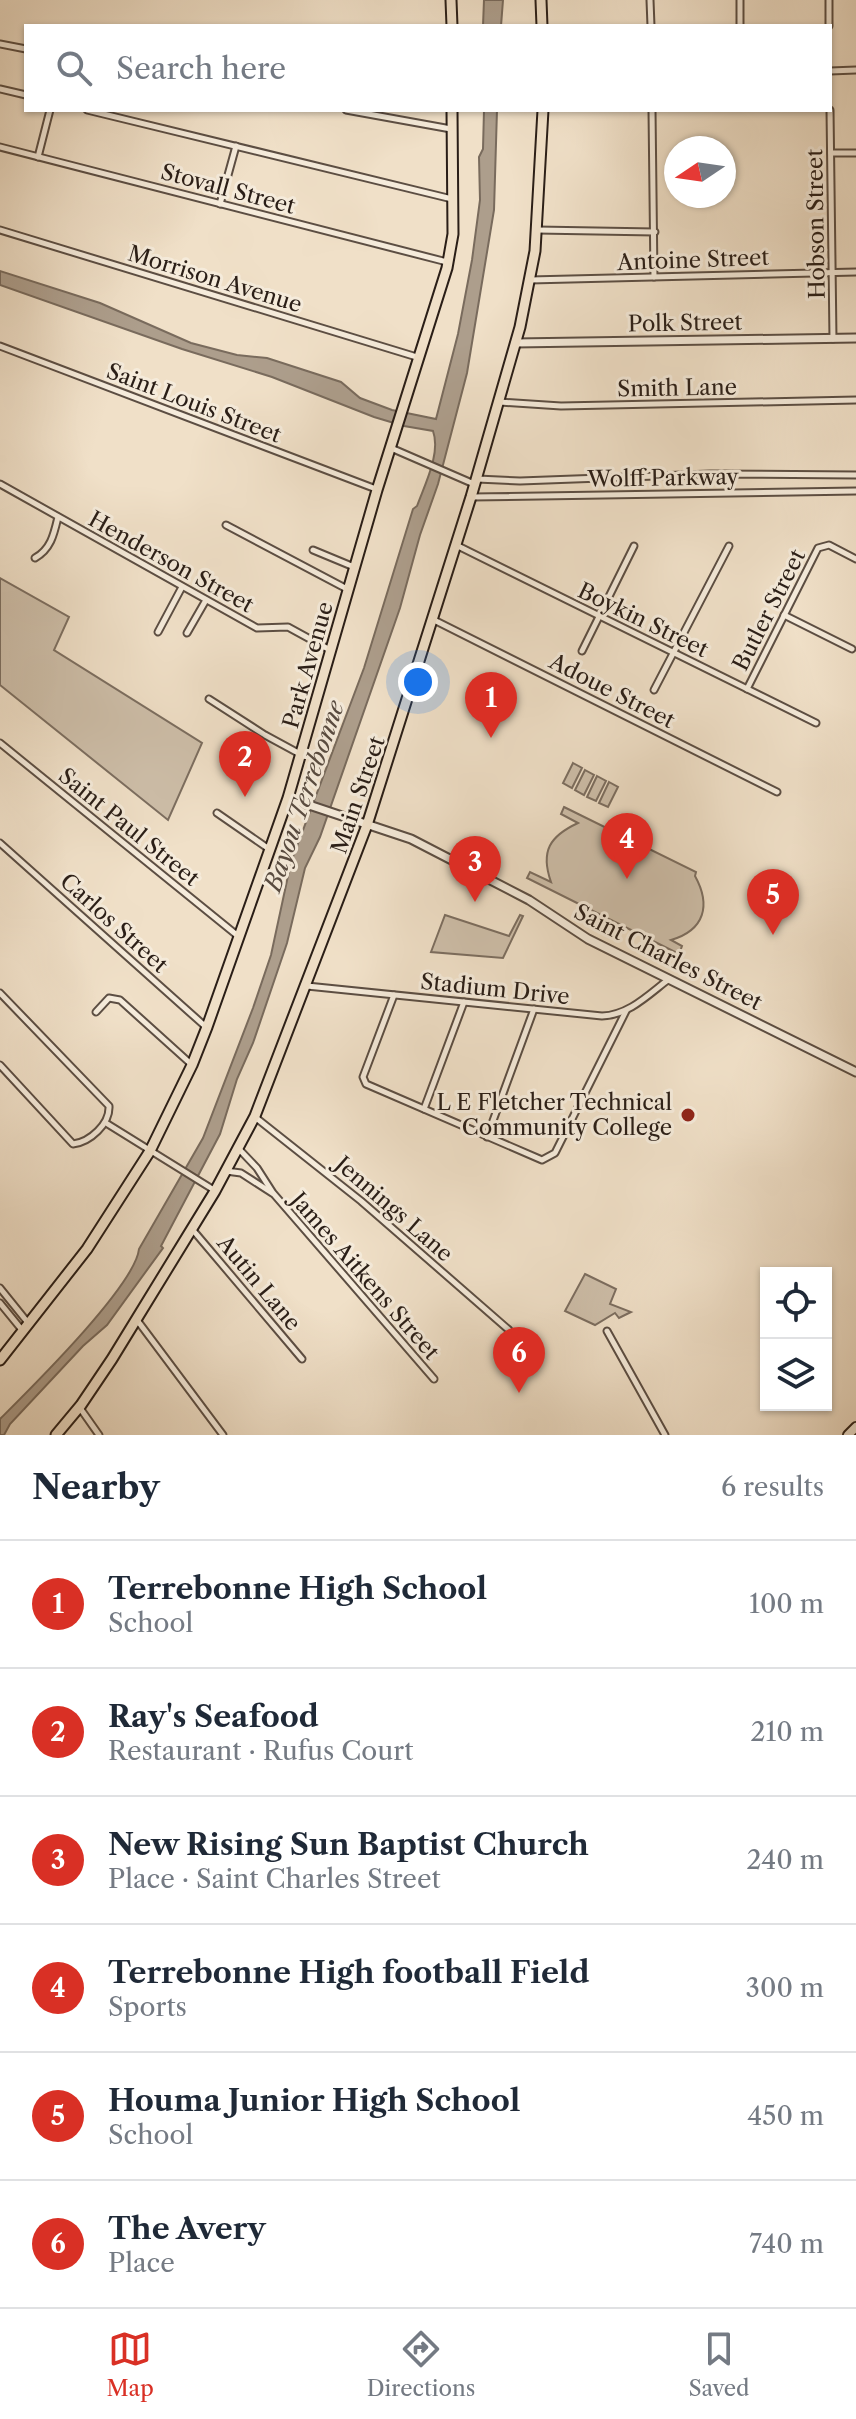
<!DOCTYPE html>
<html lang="en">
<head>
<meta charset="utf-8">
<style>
  body { margin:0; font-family:"Libre Caslon Text",serif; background:#f6f6f7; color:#1f2937 }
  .controls { position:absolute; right:24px; bottom:24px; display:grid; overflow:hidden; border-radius:0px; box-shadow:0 2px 6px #0004 }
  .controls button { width:72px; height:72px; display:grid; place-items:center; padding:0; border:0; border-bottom:2px solid #e0e1e3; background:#fff; color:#1f2937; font:40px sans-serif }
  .compass { position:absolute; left:664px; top:136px; width:72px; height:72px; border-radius:50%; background:#fff; box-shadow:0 2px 6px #0004; rotate:257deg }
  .you { position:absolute; left:418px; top:682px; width:28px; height:28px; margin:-20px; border:6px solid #fff; border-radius:50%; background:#1a73e8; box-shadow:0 0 0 12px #1a73e833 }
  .badge { display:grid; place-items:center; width:52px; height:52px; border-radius:50%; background:#d93025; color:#fff; font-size:26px; font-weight:700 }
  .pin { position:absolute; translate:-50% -66px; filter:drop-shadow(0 2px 4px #0008) }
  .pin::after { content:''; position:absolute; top:42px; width:28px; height:24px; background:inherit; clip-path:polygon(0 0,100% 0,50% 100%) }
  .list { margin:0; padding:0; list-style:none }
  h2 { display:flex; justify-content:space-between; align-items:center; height:104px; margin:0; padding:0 32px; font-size:34px }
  h2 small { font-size:26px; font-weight:400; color:#747a83 }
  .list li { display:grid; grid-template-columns:52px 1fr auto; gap:24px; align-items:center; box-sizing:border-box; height:128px; padding:0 32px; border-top:2px solid #e0e1e3 }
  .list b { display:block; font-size:30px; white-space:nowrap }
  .list p { margin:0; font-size:26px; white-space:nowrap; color:#747a83 }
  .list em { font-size:26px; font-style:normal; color:#747a83 }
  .icon { flex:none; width:44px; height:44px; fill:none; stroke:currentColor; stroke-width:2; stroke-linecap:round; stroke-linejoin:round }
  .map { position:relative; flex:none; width:856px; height:1435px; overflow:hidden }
  .search { position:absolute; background:#fff; box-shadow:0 2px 6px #0004; left:24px; right:24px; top:24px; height:88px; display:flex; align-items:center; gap:20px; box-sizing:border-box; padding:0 28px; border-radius:0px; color:#747a83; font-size:30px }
  .sheet { height:872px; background:#fff }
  nav { display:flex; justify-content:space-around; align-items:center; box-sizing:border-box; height:112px; border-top:2px solid #e0e1e3; background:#fff; font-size:22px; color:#747a83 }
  nav a { display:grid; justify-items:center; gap:4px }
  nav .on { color:#d93025 }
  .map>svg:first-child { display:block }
  .green { fill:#cebfaa; stroke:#7c6e60; stroke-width:2 }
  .water { fill:#ad9e8c; stroke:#796b5d; stroke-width:2 }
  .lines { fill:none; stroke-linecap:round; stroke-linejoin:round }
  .minor-casing { stroke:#5c4e43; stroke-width:9 }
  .tertiary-casing { stroke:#5c4e43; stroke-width:11 }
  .secondary-casing { stroke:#2a1e17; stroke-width:12 }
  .primary-casing { stroke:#2a1e17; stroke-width:13 }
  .minor { stroke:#f5ebdb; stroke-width:5 }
  .tertiary { stroke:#f5ebdb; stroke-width:7 }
  .secondary { stroke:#f5ebdb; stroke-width:8 }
  .primary { stroke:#f0e0c8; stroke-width:9 }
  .poi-dot { fill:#8f2418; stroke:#f5ebdb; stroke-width:3 }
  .labels { text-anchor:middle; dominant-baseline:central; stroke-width:6; stroke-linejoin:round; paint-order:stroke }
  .street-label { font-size:22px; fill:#2a1e17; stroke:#f5ebdb }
  .poi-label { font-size:22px; fill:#2a1e17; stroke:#f5ebdb; text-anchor:end }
  .water-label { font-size:24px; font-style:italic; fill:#584b40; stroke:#f5ebdb }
</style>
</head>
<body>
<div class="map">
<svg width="856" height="1435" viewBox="0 0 856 1435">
  <rect width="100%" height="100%" fill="#f0e0c8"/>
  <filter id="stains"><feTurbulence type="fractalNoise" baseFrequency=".0025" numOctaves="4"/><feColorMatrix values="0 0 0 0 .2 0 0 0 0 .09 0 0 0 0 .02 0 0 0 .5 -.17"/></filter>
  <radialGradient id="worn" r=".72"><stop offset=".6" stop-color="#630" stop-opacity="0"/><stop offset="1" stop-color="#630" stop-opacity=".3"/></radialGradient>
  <g class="green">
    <path d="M0 578 69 617 54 650 202 743 168 820 0 685Z"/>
    <path d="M573 763 582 768 572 788 563 783Z"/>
    <path d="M585 770 594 775 584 795 575 790Z"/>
    <path d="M597 776 606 781 596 801 587 797Z"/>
    <path d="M609 782 618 787 608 807 599 803Z"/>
    <path d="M564 807 696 872 695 876C711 905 705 930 671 940L682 946 679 954 527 878 530 872 551 882C540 851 550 836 578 823L561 814Z"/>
    <path d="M445 915 509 936 520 915 523 916 503 958 431 952Z"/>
    <path d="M585 1274 616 1289 610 1304 631 1312 619 1318 615 1313 595 1325 565 1311Z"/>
  </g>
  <g class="water">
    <path d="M484 0H503L501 26H483Z"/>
    <path d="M484 110H497L494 210 467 373 438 484 420 535 400 608 320 837 305 868 287 943 253 1043 237 1079 220 1134 161 1246 163 1248 107 1325 83 1346 10 1424 4 1435H0V1419C30 1389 135 1286 139 1249L203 1138 253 1008 271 955 291 862 364 668 413 509 417 506C425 484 441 453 433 431L404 426 374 417 272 377 182 349 0 285V271L100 303 191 343 237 355 267 358 341 382 360 398 392 410 436 419 458 334 472 260 480 200 479 157 483 149Z"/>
  </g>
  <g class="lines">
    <g class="minor-casing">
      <g id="minor">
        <path d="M650 0 651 26"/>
        <path d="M740 0V26"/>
        <path d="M829 0V26"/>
        <path d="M0 44 26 49"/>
        <path d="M830 71 856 70"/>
        <path d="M0 89 26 95"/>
        <path d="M87 110 452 199"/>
        <path d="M346 110 451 129"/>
        <path d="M652 110 654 277"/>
        <path d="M830 110 833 339"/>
        <path d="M0 147 447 262"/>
        <path d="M831 153H856"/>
        <path d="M38 157 50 110"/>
        <path d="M220 204 236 146"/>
        <path d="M0 230 420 358"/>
        <path d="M537 230 655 232"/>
        <path d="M530 280 856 272"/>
        <path d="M0 346 376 489"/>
        <path d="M500 402 561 406 856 400"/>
        <path d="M391 448 474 484"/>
        <path d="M477 479 520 481 710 474 856 475"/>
        <path d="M0 484 257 628 288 627 330 650"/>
        <path d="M472 497 856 491"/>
        <path d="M226 525 347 589"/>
        <path d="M456 545 816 723"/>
        <path d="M313 550 354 567"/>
        <path d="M35 558C51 549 54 534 58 517"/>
        <path d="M784 615 852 649"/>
        <path d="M432 619 777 792"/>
        <path d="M158 632 182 587"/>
        <path d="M187 633 206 600"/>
        <path d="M582 651 634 546"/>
        <path d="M747 689 818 548 829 545 856 559"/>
        <path d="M654 690 729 546"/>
        <path d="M209 699 265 735 300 754"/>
        <path d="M0 743 238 936"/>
        <path d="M217 813 269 849"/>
        <path d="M0 843 206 1027"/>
        <path d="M307 986 602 1016C629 1015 648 995 669 979"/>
        <path d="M0 993 109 1106C110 1124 90 1142 73 1144L0 1065"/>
        <path d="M394 995 363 1077 366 1084 542 1160 555 1153 626 1011"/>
        <path d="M96 1012 109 998 120 1000 191 1064"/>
        <path d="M424 1109 464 1002"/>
        <path d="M255 1117 361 1201 509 1330"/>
        <path d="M106 1123 214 1190"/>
        <path d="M487 1137 534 1009"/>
        <path d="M238 1148 257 1168 273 1193 434 1379"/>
        <path d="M226 1171 241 1173 272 1193"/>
        <path d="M192 1229 302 1359"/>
        <path d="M0 1288 29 1324"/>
        <path d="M0 1303 22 1330"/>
        <path d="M137 1320 223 1435"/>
        <path d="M607 1331 665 1435"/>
        <path d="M80 1408 99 1435"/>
      </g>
    </g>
    <g class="tertiary-casing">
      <g id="tertiary">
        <path d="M515 343 856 338"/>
        <path d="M288 798 411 839 529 900 588 939 856 1072"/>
      </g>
    </g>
    <g class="secondary-casing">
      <path id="secondary" d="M848 1435 856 1427"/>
    </g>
    <g class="primary-casing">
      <g id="primary">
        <path d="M451 0 452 26"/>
        <path d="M541 0 542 26"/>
        <path d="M0 1360 87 1249 150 1151 192 1065 207 1027 288 798 377 490 447 268 453 234 452 110"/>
        <path d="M56 1435 81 1405 112 1359 215 1191 255 1116 367 825 471 497 520 327 535 251 543 110"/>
      </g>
    </g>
    <use href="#minor" class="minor"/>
    <use href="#tertiary" class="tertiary"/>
    <use href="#secondary" class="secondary"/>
    <use href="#primary" class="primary"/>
  </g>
  <circle class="poi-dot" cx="688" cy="1115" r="8"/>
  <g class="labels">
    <g class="street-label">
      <text transform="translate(228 189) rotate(15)">Stovall Street</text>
      <text transform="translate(816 224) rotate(-91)">Hobson Street</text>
      <text transform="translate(693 260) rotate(-2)">Antoine Street</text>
      <text transform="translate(215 279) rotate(17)">Morrison Avenue</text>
      <text transform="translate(685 323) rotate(-1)">Polk Street</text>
      <text transform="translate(677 388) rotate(-1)">Smith Lane</text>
      <text transform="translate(194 403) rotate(21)">Saint Louis Street</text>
      <text transform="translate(663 478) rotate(-1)">Wolff Parkway</text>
      <text transform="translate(171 562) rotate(29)">Henderson Street</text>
      <text transform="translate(769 610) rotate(-63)">Butler Street</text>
      <text transform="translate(643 620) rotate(26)">Boykin Street</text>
      <text transform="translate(308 665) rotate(-74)">Park Avenue</text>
      <text transform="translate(612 691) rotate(27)">Adoue Street</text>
      <text transform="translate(358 795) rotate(-71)">Main Street</text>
      <text transform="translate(129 827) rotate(39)">Saint Paul Street</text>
      <text transform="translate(114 923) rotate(42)">Carlos Street</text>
      <text transform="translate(668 957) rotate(27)">Saint Charles Street</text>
      <text transform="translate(495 989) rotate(6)">Stadium Drive</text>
      <text transform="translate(394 1209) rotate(41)">Jennings Lane</text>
      <text transform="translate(365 1276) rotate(49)">James Aitkens Street</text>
      <text transform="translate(259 1283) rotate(50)">Autin Lane</text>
    </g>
    <g class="poi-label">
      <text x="672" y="1102">L E Fletcher Technical<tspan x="672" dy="25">Community College</tspan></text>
    </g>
    <g class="water-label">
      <text transform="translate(304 796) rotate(-71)">Bayou Terrebonne</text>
    </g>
  </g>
  <rect width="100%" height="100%" filter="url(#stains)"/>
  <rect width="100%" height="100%" fill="url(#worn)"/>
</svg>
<div class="controls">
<button><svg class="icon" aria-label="locate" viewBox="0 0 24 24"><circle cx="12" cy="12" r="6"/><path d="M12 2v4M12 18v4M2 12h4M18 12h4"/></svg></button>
<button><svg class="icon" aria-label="layers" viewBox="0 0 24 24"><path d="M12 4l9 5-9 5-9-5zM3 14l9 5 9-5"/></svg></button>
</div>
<svg class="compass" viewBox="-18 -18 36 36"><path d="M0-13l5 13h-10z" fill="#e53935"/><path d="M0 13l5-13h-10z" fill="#747a83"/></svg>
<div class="you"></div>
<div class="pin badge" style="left:491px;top:738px">1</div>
<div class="pin badge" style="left:245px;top:797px">2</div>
<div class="pin badge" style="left:475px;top:902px">3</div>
<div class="pin badge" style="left:627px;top:879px">4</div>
<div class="pin badge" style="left:773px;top:935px">5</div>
<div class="pin badge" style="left:519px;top:1393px">6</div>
<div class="search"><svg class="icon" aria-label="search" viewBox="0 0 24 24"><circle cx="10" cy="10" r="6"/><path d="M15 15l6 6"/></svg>Search here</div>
</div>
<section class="sheet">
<h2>Nearby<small>6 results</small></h2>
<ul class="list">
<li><span class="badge">1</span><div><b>Terrebonne High School</b><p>School</p></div><em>100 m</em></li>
<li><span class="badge">2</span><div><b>Ray's Seafood</b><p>Restaurant · Rufus Court</p></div><em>210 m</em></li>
<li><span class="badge">3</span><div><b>New Rising Sun Baptist Church</b><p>Place · Saint Charles Street</p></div><em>240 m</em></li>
<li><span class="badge">4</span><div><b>Terrebonne High football Field</b><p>Sports</p></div><em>300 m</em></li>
<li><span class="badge">5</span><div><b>Houma Junior High School</b><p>School</p></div><em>450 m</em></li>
<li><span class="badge">6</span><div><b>The Avery</b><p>Place</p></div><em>740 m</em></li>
</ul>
</section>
<nav>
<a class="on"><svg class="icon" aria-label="map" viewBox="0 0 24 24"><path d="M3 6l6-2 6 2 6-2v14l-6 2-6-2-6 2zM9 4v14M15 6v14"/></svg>Map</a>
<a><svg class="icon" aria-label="directions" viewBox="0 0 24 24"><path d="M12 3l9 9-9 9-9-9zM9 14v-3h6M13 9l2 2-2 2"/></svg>Directions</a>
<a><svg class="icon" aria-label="saved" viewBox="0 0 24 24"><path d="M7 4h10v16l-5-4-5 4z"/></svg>Saved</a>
</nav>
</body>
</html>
